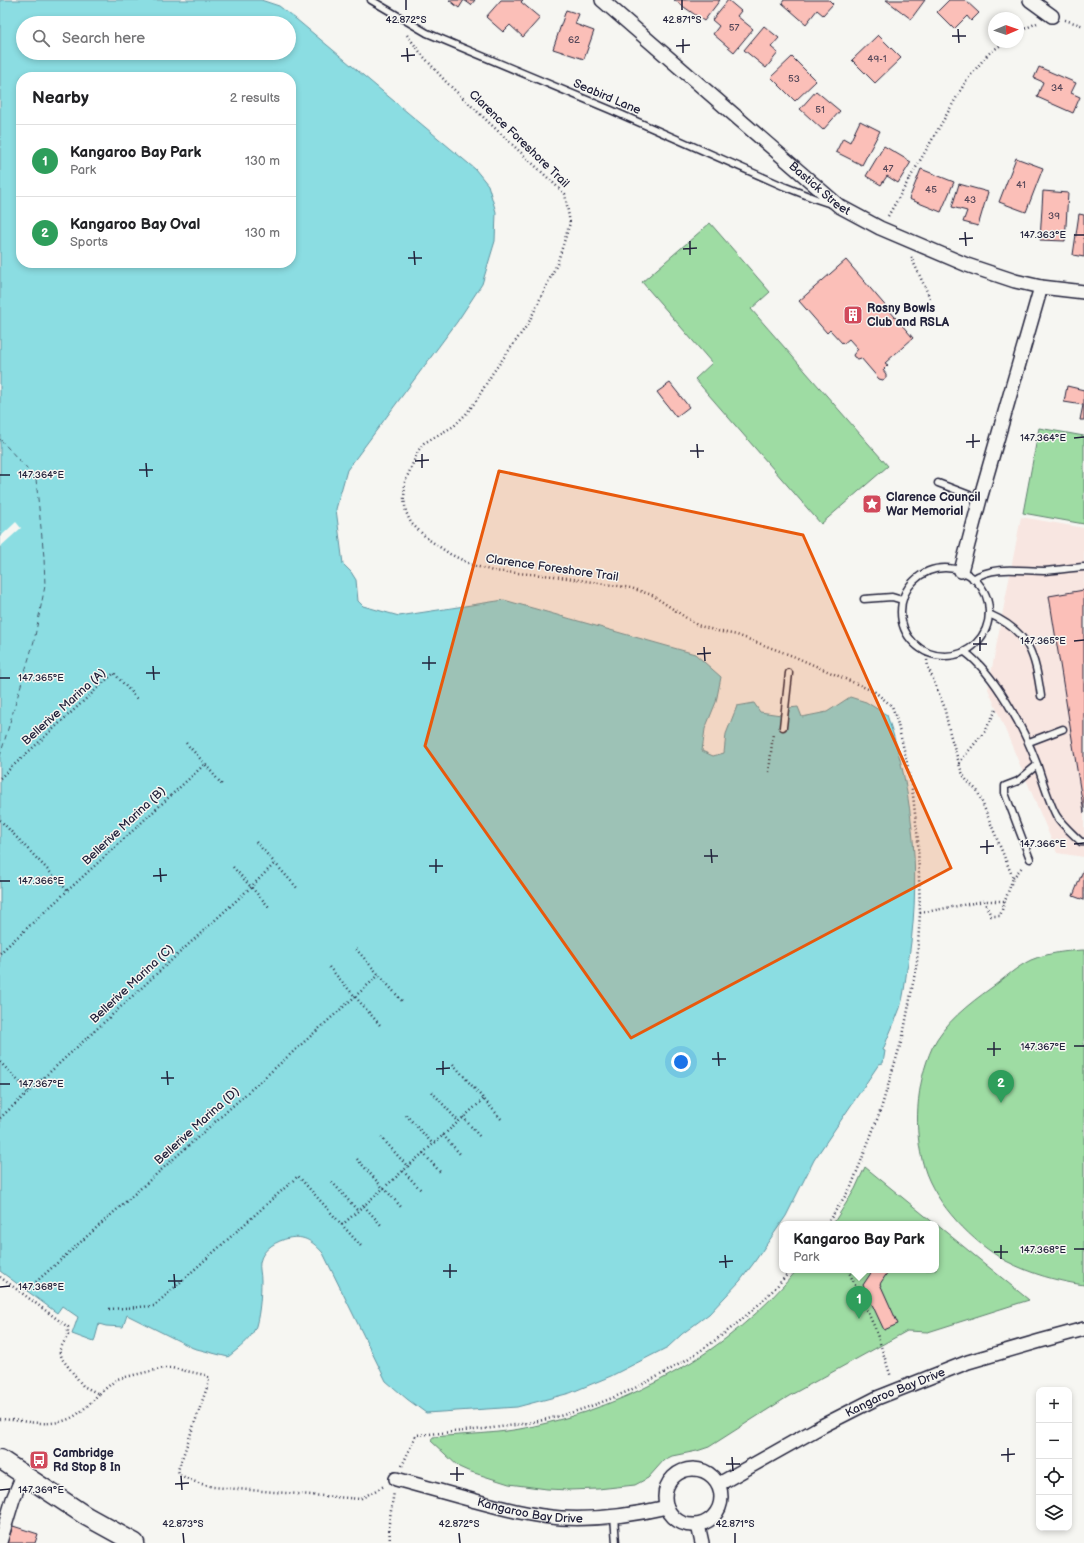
<!DOCTYPE html>
<html lang="en">
<head>
<meta charset="utf-8">
<style>
  body { margin:0; font-family:"Balsamiq Sans",sans-serif; background:#f2f2f2; color:#202124 }
  .controls { position:absolute; right:12px; bottom:12px; display:grid; overflow:hidden; border-radius:8px; box-shadow:0 2px 6px #0003 }
  .controls button { width:36px; height:36px; display:grid; place-items:center; padding:0; border:0; border-bottom:1px solid #e0e0e0; background:#fff; color:#202124; font:20px sans-serif }
  .compass { position:absolute; left:988px; top:12px; width:36px; height:36px; border-radius:50%; background:#fff; box-shadow:0 2px 6px #0003; rotate:88deg }
  .you { position:absolute; left:681px; top:1062px; width:14px; height:14px; margin:-10px; border:3px solid #fff; border-radius:50%; background:#1a73e8; box-shadow:0 0 0 6px #1a73e833 }
  .badge { display:grid; place-items:center; width:26px; height:26px; border-radius:50%; background:#ea580c; color:#fff; font-size:13px; font-weight:700 }
  .pin { position:absolute; translate:-50% -33px; filter:drop-shadow(0 1px 2px #0008) }
  .pin::after { content:''; position:absolute; top:21px; width:14px; height:12px; background:inherit; clip-path:polygon(0 0,100% 0,50% 100%) }
  .popup { position:absolute; left:779px; top:1221px; width:160px; height:52px; box-sizing:border-box; display:grid; place-content:center; border-radius:8px; background:#fff; filter:drop-shadow(0 1px 3px #0005); font-size:13px; white-space:nowrap; color:#757577 }
  .popup b { font-size:15px; color:#202124 }
  .popup::after { content:''; position:absolute; left:50%; top:100%; margin-left:-8px; border:8px solid transparent; border-top-color:#fff }
  .list { margin:0; padding:0; list-style:none }
  h2 { display:flex; justify-content:space-between; align-items:center; height:52px; margin:0; padding:0 16px; font-size:17px }
  h2 small { font-size:13px; font-weight:400; color:#757577 }
  .list li { display:grid; grid-template-columns:26px 1fr auto; gap:12px; align-items:center; box-sizing:border-box; height:72px; padding:0 16px; border-top:1px solid #e0e0e0 }
  .list b { display:block; font-size:15px; white-space:nowrap }
  .list p { margin:0; font-size:13px; white-space:nowrap; color:#757577 }
  .list em { font-size:13px; font-style:normal; color:#757577 }
  .icon { flex:none; width:22px; height:22px; fill:none; stroke:currentColor; stroke-width:2; stroke-linecap:round; stroke-linejoin:round }
  .map { position:relative; flex:none; width:1084px; height:1543px; overflow:hidden }
  .search { position:absolute; background:#fff; box-shadow:0 2px 6px #0003; left:16px; top:16px; width:280px; height:44px; display:flex; align-items:center; gap:10px; box-sizing:border-box; padding:0 14px; border-radius:22px; color:#757577; font-size:15px }
  .panel { position:absolute; background:#fff; box-shadow:0 2px 6px #0003; left:16px; top:72px; width:280px; height:196px; border-radius:16px }
  .map>svg:first-child { display:block }
  .built { fill:#f8e6e1 }
  .green { fill:#9edca3; stroke:#607f6f }
  .water { fill:#8bdde2; stroke:#61929f; fill-rule:evenodd }
  .pier { fill:#f6f6f2 }
  .lines { fill:none; stroke-linecap:round; stroke-linejoin:round }
  .ferry { stroke:#425a6d; stroke-width:1; stroke-dasharray:5 4; stroke-linecap:butt }
  .building { fill:#fbbfb8; stroke:#22223b }
  .lane-casing { stroke:#22223b; stroke-width:9 }
  .street-casing { stroke:#22223b; stroke-width:16 }
  .secondary-casing { stroke:#22223b; stroke-width:21 }
  .path { stroke:#22223b; stroke-width:2.5; stroke-dasharray:1 3; stroke-linecap:butt }
  .lane { stroke:#f6f6f2; stroke-width:6 }
  .street { stroke:#f6f6f2; stroke-width:13 }
  .secondary { stroke:#f6f6f2; stroke-width:18 }
  .marked { fill:#e8590c; fill-opacity:0.2; stroke:#e8590c; stroke-width:3; stroke-linejoin:round }
  .ticks { fill:none; stroke:#22223b; stroke-width:1.5 }
  .labels { text-anchor:middle; dominant-baseline:central; stroke-width:3; stroke-linejoin:round; paint-order:stroke }
  .number-label { font-size:10px; fill:#58495a }
  .street-label { font-size:12px; fill:#22223b; stroke:#f6f6f2 }
  .poi-label { font-size:12px; font-weight:bold; fill:#22223b; stroke:#f6f6f2; text-anchor:start }
  .ticks-label { font-size:10px; text-anchor:middle; fill:#22223b; stroke:#f6f6f2; stroke-width:3; stroke-linejoin:round; paint-order:stroke }
</style>
</head>
<body>
<div class="map">
<svg width="1084" height="1543" viewBox="0 0 1084 1543">
  <rect width="100%" height="100%" fill="#f6f6f2"/>
  <filter id="ink" filterUnits="userSpaceOnUse"><feTurbulence type="fractalNoise" baseFrequency=".025" numOctaves="2"/><feDisplacementMap in="SourceGraphic" scale="8" xChannelSelector="R" yChannelSelector="G"/><feConvolveMatrix kernelMatrix="1 2 1 2 8 2 1 2 1" color-interpolation-filters="sRGB"/></filter>
  <g filter="url(#ink)">
    <path class="built" d="M1021 517 1084 528V857L1057 853 988 689Z"/>
    <g class="green">
      <path d="M710 223 770 292 751 309 888 466 821 524 695 379 712 363 642 282Z"/>
      <path d="M1039 428 1084 436V524L1023 513Z"/>
      <path d="M1084 950V1285C1057 1281 1031 1274 1006 1261 973 1243 935 1204 924 1167 913 1130 916 1084 932 1048 944 1023 969 1004 991 988 1004 979 1016 967 1031 960 1048 953 1066 951 1084 950Z"/>
      <path d="M865 1167 935 1224H833L855 1189Z"/>
      <path d="M936 1224 1029 1300 928 1332 907 1331 789 1396 709 1447 697 1451 672 1456 664 1460 648 1478 635 1485 598 1489 569 1490 547 1489 509 1484 468 1471 459 1467 431 1441 433 1437C466 1434 498 1434 530 1427 632 1405 730 1352 797 1270H936Z"/>
    </g>
    <path class="water" d="M0 0H261L279 6 296 19 475 169 488 185 496 212 495 241 482 284 457 322 347 470 336 509 343 564 351 572 356 580 358 601 363 606 399 616 504 600 695 654 721 677 716 702 705 729 702 751 713 756 724 753 726 734 737 706 754 703 760 712 788 716 789 708 798 707 802 717 827 712 850 697 866 702 887 715C915 796 922 885 907 969 905 982 904 996 900 1008 895 1022 888 1036 883 1050L885 1051 883 1063 879 1064 814 1160 786 1216 753 1264 740 1281 709 1314 682 1334 668 1347 611 1376 570 1393 517 1407 426 1413 407 1399 386 1381 323 1253C313 1242 305 1235 289 1238 277 1241 263 1248 260 1262 259 1268 261 1274 261 1280 261 1294 260 1312 256 1326 251 1340 239 1348 228 1357L193 1348 127 1315 123 1327 106 1326 99 1324 94 1342 72 1334 78 1317 62 1306 57 1313 0 1271ZM23 23H289V53H23ZM21 77H291V263H21Z"/>
    <path class="pier" d="M16 522 21 528 0 547V537Z"/>
    <g class="lines">
      <path class="ferry" d="M0 439 36 479 44 557 45 586 34 641 0 756"/>
    </g>
    <g class="building">
      <path d="M449 0H475L471 5 464 0 459 8Z"/>
      <path d="M501 0H523L521 2 540 18 523 37 510 25 503 32 486 17Z"/>
      <path d="M674 0H720L704 21Z"/>
      <path d="M728 0 741 11 737 16 753 29 734 52 713 34 719 26 712 20Z"/>
      <path d="M784 0H829L833 4 823 15 817 10 806 24 782 3Z"/>
      <path d="M886 0H925L911 19Z"/>
      <path d="M949 0H965L979 13 971 21 967 16 954 29 937 12Z"/>
      <path d="M566 10 579 14 575 24 594 31 584 59 553 49Z"/>
      <path d="M764 26 779 38 771 47 778 53 766 68 744 50Z"/>
      <path d="M878 35 901 58 875 83 852 60Z"/>
      <path d="M792 57 816 81 795 101 771 77Z"/>
      <path d="M1039 67 1076 83 1071 93 1080 97 1073 113 1037 97 1043 82 1034 78Z"/>
      <path d="M816 91 840 111 823 130 800 109Z"/>
      <path d="M860 121 880 131 862 165 836 152 843 138 850 142Z"/>
      <path d="M884 146 911 162 898 183 887 176 881 185 866 176Z"/>
      <path d="M1016 158 1043 168 1026 212 999 202Z"/>
      <path d="M921 169 954 182 941 212 909 199Z"/>
      <path d="M959 184 988 192 978 226 963 222 967 211 952 207Z"/>
      <path d="M1043 191 1068 193 1065 241 1040 240Z"/>
      <path d="M1079 214 1084 215V257L1073 255Z"/>
      <path d="M846 260 913 338 885 363 888 365 883 370 886 374V378L883 380 879 379 861 358 858 359 854 357 853 355 858 349 849 339 843 344 830 330 827 333 799 301Z"/>
      <path d="M670 383 689 407 676 417 657 392Z"/>
      <path d="M1067 386 1084 390V420H1080L1083 405 1064 402Z"/>
      <path d="M1084 590V813L1049 596Z"/>
      <path d="M1084 868V900L1073 896Z"/>
      <path d="M873 1270H889L880 1284 898 1324 884 1330 863 1285Z"/>
      <path d="M13 1526 38 1534 35 1543H7Z"/>
    </g>
    <g class="lines">
      <g class="lane-casing">
        <g id="lane">
          <path d="M371 0 427 33 611 110 783 186 816 199 831 204"/>
          <path d="M938 483 980 499"/>
          <circle cx="945" cy="612" r="44"/>
          <path d="M973 579C994 565 1020 571 1044 571 1057 570 1071 568 1084 567"/>
          <path d="M864 599 892 597 902 600"/>
          <path d="M989 614C1030 632 1035 655 1041 696"/>
          <path d="M965 652C995 674 1024 729 1037 764 1042 779 1049 802 1056 815 1061 824 1074 835 1081 842H1084"/>
          <path d="M783 727 789 673"/>
          <path d="M1029 742 1063 729"/>
          <path d="M1030 859 1005 793V786L1018 781 1037 765"/>
          <path d="M614 1516 616 1543"/>
        </g>
      </g>
      <g class="street-casing">
        <g id="street">
          <path id="s1" d="M602 0 839 206 880 228 967 265 1015 281 1041 287 1084 292"/>
          <path d="M1030 0 1052 16"/>
          <path d="M961 571 980 499 1041 287"/>
          <circle cx="693" cy="1497" r="28"/>
          <path id="s2" d="M396 1479C421 1486 447 1493 472 1500 502 1508 531 1516 561 1518 597 1520 633 1515 667 1507"/>
          <path id="s3" d="M719 1484 822 1426 877 1398 968 1362 1040 1341 1084 1329"/>
          <path d="M698 1525 702 1543"/>
          <path d="M0 1542 13 1499 24 1473"/>
        </g>
      </g>
      <g class="secondary-casing">
        <path id="secondary" d="M0 1459 86 1516 135 1543"/>
      </g>
      <g class="path">
        <path d="M1065 20 1084 26"/>
        <path d="M1018 32 1037 23"/>
        <path d="M407 35 423 56 447 83 565 194 570 223 557 264 528 324 492 374 476 401 466 414 454 426 424 443 418 451 405 482 404 499 406 512 411 523 428 539 450 554 472 565 493 571 554 576 631 588 652 595 697 625 717 631 737 635 793 656 875 692 892 706 897 721 906 758 913 795 918 841 920 913 917 962 903 1036 880 1112 851 1187 827 1224"/>
        <path d="M888 216 966 81 988 54 1005 42"/>
        <path d="M911 257 930 298"/>
        <path d="M926 652 928 667 944 706 950 734 959 763 985 731 997 708"/>
        <path d="M186 743 205 764"/>
        <path d="M769 772 773 733"/>
        <path d="M0 778 114 673 138 700"/>
        <path d="M0 820 68 891"/>
        <path d="M256 842 298 889"/>
        <path d="M233 867 269 907"/>
        <path d="M1013 878 1023 866"/>
        <path d="M984 901 991 916H1000L1005 901"/>
        <path d="M920 913 984 901H1005L1013 878 977 790C967 782 962 776 959 763"/>
        <path d="M356 949 402 1001"/>
        <path d="M0 953 205 764 223 786"/>
        <path d="M329 967 380 1025"/>
        <path d="M0 1062 29 1092"/>
        <path d="M453 1064 502 1120"/>
        <path d="M432 1092 458 1121"/>
        <path d="M406 1115 433 1144"/>
        <path d="M463 1117 480 1137"/>
        <path d="M0 1118 251 887 275 863"/>
        <path d="M443 1135 461 1155"/>
        <path d="M381 1137 408 1167"/>
        <path d="M423 1153 441 1173"/>
        <path d="M357 1159 383 1188"/>
        <path d="M403 1171 421 1190"/>
        <path d="M332 1182 358 1211"/>
        <path d="M384 1188 402 1208"/>
        <path d="M364 1206 381 1225"/>
        <path d="M342 1225 484 1099"/>
        <path d="M848 1270 875 1328 891 1377"/>
        <path d="M0 1277 68 1327V1335L59 1351 63 1360 83 1386 99 1394 117 1379 164 1368H172L205 1375 208 1377 209 1382 178 1470 179 1474C190 1481 201 1484 213 1487L360 1499 384 1486"/>
        <path d="M27 1290 379 975"/>
        <path d="M109 1309 154 1306 298 1176 361 1246"/>
        <path d="M0 1419C25 1420 54 1430 76 1415 85 1409 92 1401 99 1394"/>
        <path d="M402 1466 416 1435C454 1432 491 1429 528 1423 624 1406 729 1345 791 1270"/>
        <path d="M390 1543 389 1523 394 1492"/>
      </g>
      <use href="#lane" class="lane"/>
      <use href="#street" class="street"/>
      <use href="#secondary" class="secondary"/>
    </g>
  </g>
  <path class="marked" d="M499 471 803 535 951 868 631 1038 425 746Z"/>
  <path class="ticks" d="M406 0V10M682 0V10M958 29 959 43M952 36H966M683 39V53M676 46 690 45M407 48 408 62M401 56 415 55M965 232 966 246M1074 235H1084M959 239 973 238M690 241V255M683 249 697 248M414 251 415 265M408 258H422M973 434V448M1074 438 1084 437M966 442 980 441M697 444 698 458M690 451H704M422 454V468M415 461 429 460M146 463 147 477M139 470H153M0 475H10M980 637V651M1074 641 1084 640M973 644H987M704 647 705 661M697 654 711 653M429 656V670M422 663H436M153 666 154 680M146 673H160M0 678H10M987 840V854M1074 844 1084 843M980 847 994 846M711 849 712 863M704 856H718M436 859V873M429 866H443M160 868 161 882M153 876 167 875M0 881H10M994 1042V1056M1074 1046H1084M987 1049H1001M718 1052 719 1066M712 1059H726M443 1061V1075M436 1069 450 1068M167 1071 168 1085M161 1078H174M0 1084H10M1001 1245V1259M1074 1249H1084M994 1252H1008M725 1255 726 1268M719 1262 733 1261M450 1264V1278M443 1271H457M174 1274 175 1288M168 1281H182M0 1287 10 1286M1008 1448V1462M1001 1455 1015 1454M732 1457 733 1471M726 1464H740M457 1467V1481M450 1474H464M181 1476 182 1490M175 1484 189 1483M0 1490 10 1489M183 1533 184 1543M459 1533 460 1543M735 1533V1543"/>
  <defs>
    <g id="building-square" transform="scale(1)"><rect x="-9" y="-9" width="18" height="18" rx="4" fill="#d1495b" stroke="#f6f6f2"/><path d="M-4-6H4V6H1V3H-1V6H-4ZM-2.5-4.3h1.7v1.8h-1.7ZM.8-4.3h1.7v1.8H.8ZM-2.5-1h1.7V.8h-1.7ZM.8-1h1.7V.8H.8Z" fill="#fff"/></g>
    <g id="sight-square" transform="scale(1)"><rect x="-9" y="-9" width="18" height="18" rx="4" fill="#d1495b" stroke="#f6f6f2"/><path d="M0-6L1.8-2.2L6-1.7L2.9 1.2L3.7 5.4L0 3.3L-3.7 5.4L-2.9 1.2L-6-1.7L-1.8-2.2Z" fill="#fff"/></g>
    <g id="bus-square" transform="scale(1)"><rect x="-9" y="-9" width="18" height="18" rx="4" fill="#d1495b" stroke="#f6f6f2"/><path d="M-5-6H5V4H4V6H2V4H-2V6H-4V4H-5ZM-3.5-4V0h7V-4ZM-3.5 1.2v1.5H-2V1.2ZM2 1.2v1.5H3.5V1.2Z" fill="#fff"/></g>
  </defs>
  <g fill-rule="evenodd">
    <use href="#building-square" x="853" y="315"/>
    <use href="#sight-square" x="872" y="504"/>
    <use href="#bus-square" x="39" y="1460"/>
  </g>
  <g class="labels">
    <g class="number-label">
      <text x="734" y="28">57</text>
      <text x="574" y="40">62</text>
      <text x="877" y="59">49-1</text>
      <text x="794" y="79">53</text>
      <text x="1057" y="88">34</text>
      <text x="820" y="110">51</text>
      <text x="888" y="169">47</text>
      <text x="1021" y="185">41</text>
      <text x="931" y="190">45</text>
      <text x="970" y="200">43</text>
      <text x="1054" y="216">39</text>
    </g>
    <g class="street-label">
      <text transform="translate(607 97) rotate(23)">Seabird Lane</text>
      <text transform="translate(519 139) rotate(44)">Clarence Foreshore Trail</text>
      <text stroke="none"><textPath href="#s1" startOffset="288">Bastick Street</textPath></text>
      <text transform="translate(552 568) rotate(8)">Clarence Foreshore Trail</text>
      <text transform="translate(64 707) rotate(-42)">Bellerive Marina (A)</text>
      <text transform="translate(124 826) rotate(-43)">Bellerive Marina (B)</text>
      <text transform="translate(132 984) rotate(-43)">Bellerive Marina (C)</text>
      <text transform="translate(197 1126) rotate(-42)">Bellerive Marina (D)</text>
      <text stroke="none"><textPath href="#s3" startOffset="199">Kangaroo Bay Drive</textPath></text>
      <text stroke="none"><textPath href="#s2" startOffset="138">Kangaroo Bay Drive</textPath></text>
    </g>
    <g class="poi-label">
      <text x="867" y="308">Rosny Bowls<tspan x="867" dy="14">Club and RSLA</tspan></text>
      <text x="886" y="497">Clarence Council<tspan x="886" dy="14">War Memorial</tspan></text>
      <text x="53" y="1453">Cambridge<tspan x="53" dy="14">Rd Stop 8 In</tspan></text>
    </g>
  </g>
  <g class="ticks-label">
    <text x="406" y="23">42.872°S</text>
    <text x="682" y="23">42.871°S</text>
    <text x="1043" y="238">147.363°E</text>
    <text x="1043" y="441">147.364°E</text>
    <text x="41" y="478">147.364°E</text>
    <text x="1043" y="644">147.365°E</text>
    <text x="41" y="681">147.365°E</text>
    <text x="1043" y="847">147.366°E</text>
    <text x="41" y="884">147.366°E</text>
    <text x="1043" y="1050">147.367°E</text>
    <text x="41" y="1087">147.367°E</text>
    <text x="1043" y="1253">147.368°E</text>
    <text x="41" y="1290">147.368°E</text>
    <text x="41" y="1493">147.369°E</text>
    <text x="183" y="1527">42.873°S</text>
    <text x="459" y="1527">42.872°S</text>
    <text x="735" y="1527">42.871°S</text>
  </g>
</svg>
<div class="controls">
<button>+</button>
<button>−</button>
<button><svg class="icon" aria-label="locate" viewBox="0 0 24 24"><circle cx="12" cy="12" r="6"/><path d="M12 2v4M12 18v4M2 12h4M18 12h4"/></svg></button>
<button><svg class="icon" aria-label="layers" viewBox="0 0 24 24"><path d="M12 4l9 5-9 5-9-5zM3 14l9 5 9-5"/></svg></button>
</div>
<svg class="compass" viewBox="-18 -18 36 36"><path d="M0-13l5 13h-10z" fill="#e53935"/><path d="M0 13l5-13h-10z" fill="#757577"/></svg>
<div class="you"></div>
<div class="pin badge" style="left:859px;top:1319px;background:#2e9e5b">1</div>
<div class="popup"><b>Kangaroo Bay Park</b>Park</div>
<div class="pin badge" style="left:1001px;top:1103px;background:#2e9e5b">2</div>
<div class="search"><svg class="icon" aria-label="search" viewBox="0 0 24 24"><circle cx="10" cy="10" r="6"/><path d="M15 15l6 6"/></svg>Search here</div>
<section class="panel">
<h2>Nearby<small>2 results</small></h2>
<ul class="list">
<li><span class="badge" style="background:#2e9e5b">1</span><div><b>Kangaroo Bay Park</b><p>Park</p></div><em>130 m</em></li>
<li><span class="badge" style="background:#2e9e5b">2</span><div><b>Kangaroo Bay Oval</b><p>Sports</p></div><em>130 m</em></li>
</ul>
</section>
</div>
</body>
</html>
